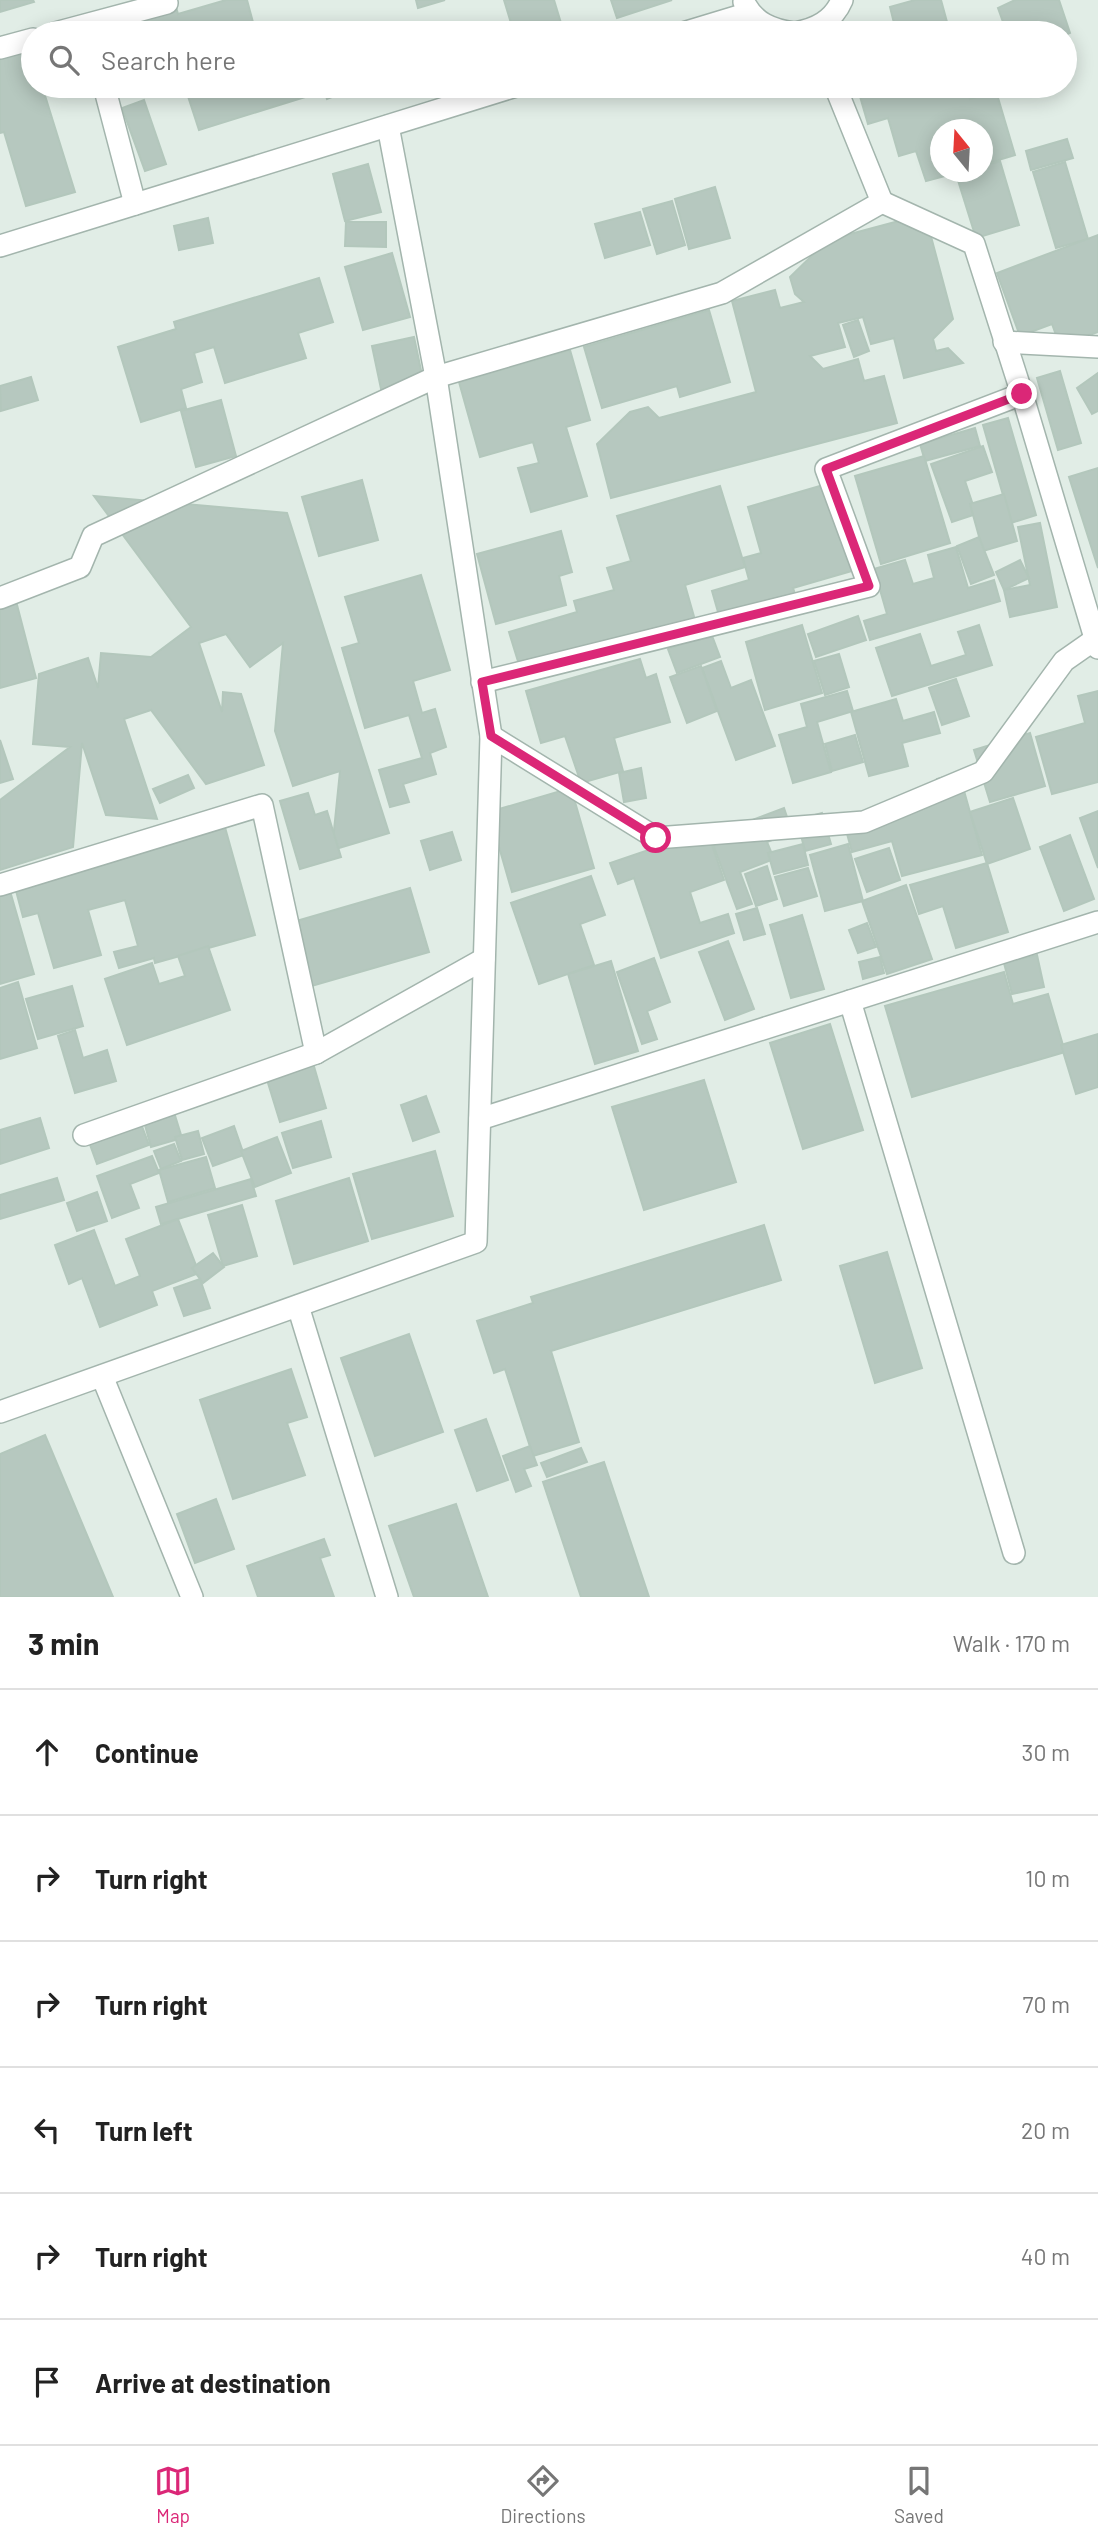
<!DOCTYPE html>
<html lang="en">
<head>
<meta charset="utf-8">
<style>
  body { margin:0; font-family:Barlow,sans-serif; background:#f6f6f6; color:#222 }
  .compass { position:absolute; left:930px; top:119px; width:63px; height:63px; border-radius:50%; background:#fff; box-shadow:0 4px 18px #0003; rotate:342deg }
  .stop { position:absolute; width:21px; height:21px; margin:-16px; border:5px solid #db2777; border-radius:50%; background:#fff }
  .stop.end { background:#db2777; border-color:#fff; box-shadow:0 2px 7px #0008 }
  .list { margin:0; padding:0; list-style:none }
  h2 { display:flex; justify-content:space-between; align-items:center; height:91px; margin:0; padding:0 28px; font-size:30px }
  h2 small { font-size:23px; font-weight:400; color:#767676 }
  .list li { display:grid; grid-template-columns:46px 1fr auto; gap:21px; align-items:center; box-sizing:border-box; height:126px; padding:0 28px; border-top:2px solid #e0e0e0 }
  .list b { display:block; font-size:26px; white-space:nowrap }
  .list em { font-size:23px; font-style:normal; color:#767676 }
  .icon { flex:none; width:38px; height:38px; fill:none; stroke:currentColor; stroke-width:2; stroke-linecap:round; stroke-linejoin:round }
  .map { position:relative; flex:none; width:1098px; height:1597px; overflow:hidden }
  .search { position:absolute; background:#fff; box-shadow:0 4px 18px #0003; left:21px; right:21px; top:21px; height:77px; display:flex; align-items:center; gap:18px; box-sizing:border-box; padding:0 24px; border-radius:38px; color:#767676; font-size:26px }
  .sheet { height:847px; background:#fff }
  nav { display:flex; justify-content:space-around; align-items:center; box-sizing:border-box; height:98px; border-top:2px solid #e0e0e0; background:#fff; font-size:19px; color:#767676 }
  nav a { display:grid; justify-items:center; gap:4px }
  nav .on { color:#db2777 }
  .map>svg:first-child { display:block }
  .building { fill:#b6c8bf; stroke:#b3c7bc; stroke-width:2 }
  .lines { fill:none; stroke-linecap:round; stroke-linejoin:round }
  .minor-casing { stroke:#a3b5ad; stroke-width:24 }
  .minor { stroke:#fff; stroke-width:21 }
  .route { stroke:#db2777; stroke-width:9 }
</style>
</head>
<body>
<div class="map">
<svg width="1098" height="1597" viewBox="0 0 1098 1597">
  <rect width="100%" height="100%" fill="#e1ede6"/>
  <g class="building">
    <path d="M0 0H33L34 2 0 12Z"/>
    <path d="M174 0 178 14 226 0H247L254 26 228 33H105L101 20Z"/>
    <path d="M416 0H445L418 8Z"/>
    <path d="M504 0H554L564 33H514Z"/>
    <path d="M611 0H672L617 18Z"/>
    <path d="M915 0H941L950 33H858L894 23 890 7Z"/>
    <path d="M1015 0H1059L1070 33 1065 35 1007 33 998 8Z"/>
    <path d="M390 25 392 33H360Z"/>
    <path d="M20 48 32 88 42 86 75 192 26 206 4 132 0 133V54Z"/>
    <path d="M190 86H319L321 92 199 130 185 87Z"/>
    <path d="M322 86H354L355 88 327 99Z"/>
    <path d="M857 86H966L970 99 996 91 1015 155 982 165V130H940V172H960L926 181 916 151 899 156 888 118 868 124Z"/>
    <path d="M144 100 166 164 145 171 122 108Z"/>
    <path d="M1067 139 1073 158 1031 170 1026 151Z"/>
    <path d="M1000 161 1019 225 976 238 956 174 965 172H982V166Z"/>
    <path d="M1065 162 1088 239 1056 248 1033 172Z"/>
    <path d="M368 164 381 212 345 221 333 174Z"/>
    <path d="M715 187 730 238 689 249 675 199Z"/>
    <path d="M672 201 685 245 657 254 643 209Z"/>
    <path d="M640 212 650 245 605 258 595 224Z"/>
    <path d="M925 214 953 319 933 339 936 351 948 348 963 363 904 378 894 338 871 344 863 317 838 323 845 347 810 356 823 369 858 359 864 381 884 376 897 423 611 498 597 444 630 412 648 407 659 418 756 392 732 301 775 290 780 308 804 302 795 294 790 277 828 240Z"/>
    <path d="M208 218 213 243 179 250 174 226Z"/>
    <path d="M346 222H386V247L345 246Z"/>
    <path d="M1098 235V332L1060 346 1052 324 1020 336 997 273Z"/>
    <path d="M392 253 410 317 363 330 345 267Z"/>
    <path d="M319 278 333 322 298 333 306 358 225 383 214 347 194 353 202 382 181 389 186 408 141 422 118 347 176 329 174 322Z"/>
    <path d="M709 310 730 382 680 397 677 386 602 408 584 347Z"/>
    <path d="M858 320 869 351 854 357 843 325Z"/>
    <path d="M414 337 426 394 384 403 372 346Z"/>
    <path d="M570 350 590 420 566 427 587 496 531 512 518 468 539 463 533 442 480 457 459 382Z"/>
    <path d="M1060 371 1081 443 1058 450 1037 378Z"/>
    <path d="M1098 373V411L1092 414 1077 388Z"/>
    <path d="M31 377 38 400 1 411 0 386Z"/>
    <path d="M221 400 236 456 196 467 181 411Z"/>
    <path d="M1008 418 1036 515 1011 523 983 425Z"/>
    <path d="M975 428 980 446 925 461 920 444Z"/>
    <path d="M983 446 992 472 965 481 976 514 952 522 931 464Z"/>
    <path d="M924 456 950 543 881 564 855 476Z"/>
    <path d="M1098 468V568L1069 477Z"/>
    <path d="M362 480 378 540 319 556 302 497Z"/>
    <path d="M837 481 862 568 793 588 796 597 720 619 712 591 749 580 743 558 761 553 748 507Z"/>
    <path d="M720 486 745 567 685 585 695 620 521 671 509 632 577 612 574 601 614 590 607 568 631 561 617 516Z"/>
    <path d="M1004 494 1017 541 983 551 970 504Z"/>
    <path d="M94 496 287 513 389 833 332 850 340 771 293 786 275 731 283 643 250 667 226 634 199 643 222 712 223 692 241 694 264 765 206 784 151 710 124 719 157 819 106 815 82 743 73 847 0 870V800L70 747 33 744 39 674 88 658 98 688 101 653 151 657 191 627Z"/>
    <path d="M1040 523 1057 607 1010 617 1004 590 1030 585 1018 527Z"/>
    <path d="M561 531 572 572 559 576 566 605 496 624 477 554Z"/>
    <path d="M979 537 994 575 971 584 957 546Z"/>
    <path d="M956 547 968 588 994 580 1000 601 870 640 864 621 887 614 874 569 905 560 913 584 934 578 928 555Z"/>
    <path d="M1020 560 1029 578 1004 590 996 572Z"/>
    <path d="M421 575 450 670 413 681 422 713 435 709 446 747 430 753 436 774 403 784 409 802 390 807 379 770 422 758 409 715 365 728 342 648 359 643 345 597Z"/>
    <path d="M16 601 36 678 0 688V605Z"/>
    <path d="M858 616 866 640 816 657 808 634Z"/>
    <path d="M802 625 822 693 765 710 746 642Z"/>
    <path d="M979 625 992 665 892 696 876 648 920 634 931 666 966 655 958 632Z"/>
    <path d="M711 633 720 657 677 673 668 649Z"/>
    <path d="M839 654 849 687 825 695 814 661Z"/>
    <path d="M640 659 646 678 656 674 670 722 614 738 623 771 581 783 565 736 541 743 526 691Z"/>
    <path d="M721 661 731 688 751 680 775 746 736 760 702 668Z"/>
    <path d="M701 666 717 711 687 723 670 677Z"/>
    <path d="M956 679 969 716 942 725 929 688Z"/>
    <path d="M847 691 853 711 817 722 831 772 793 783 779 735 807 727 801 704Z"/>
    <path d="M1098 691V782L1052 794 1036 737 1085 723 1078 696Z"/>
    <path d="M896 699 903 721 934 712 940 733 902 743 908 766 869 776 851 712Z"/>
    <path d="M1030 733 1045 786 990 802 974 750Z"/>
    <path d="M855 735 863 762 832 771 825 744Z"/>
    <path d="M0 740 13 779 0 783Z"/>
    <path d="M641 768 646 798 624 802 619 773Z"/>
    <path d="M959 773 982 855 902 876 892 841 852 852 843 819 942 799 937 779Z"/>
    <path d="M188 775 194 788 160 803 153 789Z"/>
    <path d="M571 788 594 868 512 892 489 812Z"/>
    <path d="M308 793 315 815 327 811 341 857 300 869 280 801Z"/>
    <path d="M1013 798 1030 849 987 864 970 812Z"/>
    <path d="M784 808 792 832 767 842 774 859 740 872 752 904 737 909 710 836Z"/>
    <path d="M1098 811V868L1080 818Z"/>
    <path d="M221 813 255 935 155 963 154 958 119 968 114 952 138 946 125 900 88 910 101 955 54 968 38 913 23 917 15 887 195 837 191 822Z"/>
    <path d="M822 813 831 844 805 851 797 820Z"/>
    <path d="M707 830 724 880 690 892 700 923 728 914 734 933 661 958 634 878 618 884 610 863Z"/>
    <path d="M452 832 461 860 430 870 421 841Z"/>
    <path d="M1070 835 1094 899 1064 911 1040 847Z"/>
    <path d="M803 844 808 865 774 874 768 853Z"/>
    <path d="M848 844 863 901 825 911 810 855Z"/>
    <path d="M889 848 900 880 867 892 855 859Z"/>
    <path d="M987 863 1008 932 956 948 943 906 919 914 910 885Z"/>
    <path d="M767 866 777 899 756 906 745 874Z"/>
    <path d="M808 868 817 896 784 906 775 877Z"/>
    <path d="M591 876 605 915 580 924 594 965 539 984 511 903Z"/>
    <path d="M8 884 34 974 0 984V886Z"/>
    <path d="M906 885 932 959 887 974 862 901Z"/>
    <path d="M410 888 429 952 308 987 293 922Z"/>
    <path d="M757 908 765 934 744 940 736 914Z"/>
    <path d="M802 915 824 989 791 998 770 925Z"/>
    <path d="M867 923 876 947 858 953 849 930Z"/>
    <path d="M728 941 754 1009 725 1020 699 952Z"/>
    <path d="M208 946 230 1010 127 1045 105 979 152 963 159 984 185 976 178 956Z"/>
    <path d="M1037 955 1044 987 1012 994 1004 963Z"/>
    <path d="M880 957 884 973 863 979 859 962Z"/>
    <path d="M654 958 670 1002 647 1011 657 1039 642 1044 617 972Z"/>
    <path d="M611 961 638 1051 595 1064 568 974Z"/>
    <path d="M1004 972 1013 1004 1048 994 1065 1052 912 1097 885 1006Z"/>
    <path d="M18 982 37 1048 0 1059V988Z"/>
    <path d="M72 986 83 1026 38 1039 26 999Z"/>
    <path d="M830 1024 863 1130 803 1149 770 1043Z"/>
    <path d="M75 1030 83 1058 107 1050 116 1081 75 1093 58 1036Z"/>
    <path d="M1098 1034V1087L1076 1094 1061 1045Z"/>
    <path d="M311 1056 326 1108 280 1122 264 1070Z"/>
    <path d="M704 1080 736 1182 644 1210 612 1107Z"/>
    <path d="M426 1096 439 1132 413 1141 401 1105Z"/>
    <path d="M173 1109 182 1138 151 1147 143 1118Z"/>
    <path d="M40 1118 49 1148 0 1164V1130Z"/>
    <path d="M140 1121 149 1145 97 1164 88 1139Z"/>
    <path d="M321 1121 331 1157 293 1168 282 1133Z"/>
    <path d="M234 1126 244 1155 213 1166 202 1138Z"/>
    <path d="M198 1131 204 1154 182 1160 175 1137Z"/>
    <path d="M277 1137 291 1173 255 1187 241 1151Z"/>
    <path d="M174 1144 181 1161 161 1169 154 1151Z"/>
    <path d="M435 1151 453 1216 372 1239 353 1174Z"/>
    <path d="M152 1156 159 1173 130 1184 139 1208 112 1218 97 1176Z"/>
    <path d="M206 1157 215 1188 168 1202 159 1170Z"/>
    <path d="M57 1178 64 1200 0 1219V1195Z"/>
    <path d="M349 1178 368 1241 294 1264 276 1201Z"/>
    <path d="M251 1179 256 1196 161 1224 156 1207Z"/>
    <path d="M97 1192 107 1221 77 1231 67 1203Z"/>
    <path d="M242 1205 257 1256 223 1266 208 1215Z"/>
    <path d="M178 1219 199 1273 152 1291 157 1305 100 1327 82 1278 69 1284 55 1245 94 1230 115 1286 140 1276 126 1239Z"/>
    <path d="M764 1225 781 1280 551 1351 579 1442 533 1456 505 1369 494 1373 477 1321 533 1303 531 1297Z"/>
    <path d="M887 1252 922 1368 875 1383 840 1266Z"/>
    <path d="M213 1253 224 1267 203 1283 192 1268Z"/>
    <path d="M200 1279 210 1308 184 1316 174 1288Z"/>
    <path d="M409 1334 443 1432 375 1456 341 1358Z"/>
    <path d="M291 1369 307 1417 287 1423 305 1475 233 1499 200 1400Z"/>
    <path d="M486 1419 508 1480 477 1491 455 1430Z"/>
    <path d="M45 1435 113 1597H0V1454Z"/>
    <path d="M530 1446 537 1465 524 1469 531 1486 516 1492 503 1456Z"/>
    <path d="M581 1448 587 1462 547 1477 541 1463Z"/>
    <path d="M604 1462 649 1597H581L543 1482Z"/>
    <path d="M216 1499 234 1549 195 1563 177 1514Z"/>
    <path d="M456 1504 488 1597H414L389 1526Z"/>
    <path d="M324 1539 330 1555 320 1558 334 1597H258L247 1566Z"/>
  </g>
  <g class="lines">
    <g class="minor-casing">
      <g id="minor">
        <path d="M744 2C754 23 772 30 794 33"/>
        <path d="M55 33 167 3"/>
        <path d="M683 33 749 13"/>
        <path d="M795 33C816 29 833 21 842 0"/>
        <path d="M0 48 33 39"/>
        <path d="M104 86 135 204"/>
        <path d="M882 202 974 244 1022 394 1098 648"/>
        <path d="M0 246 516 86"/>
        <path d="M1004 342 1098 347"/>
        <path d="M0 598 80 567 93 536 436 377 722 293 882 202 835 86"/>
        <path d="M482 682 869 586 826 469 1022 394"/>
        <path d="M491 736 656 838 864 822 983 772 1064 661 1094 640"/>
        <path d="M0 885 262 805 316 1053"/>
        <path d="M850 1001 1014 1553"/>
        <path d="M480 1119 1098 922"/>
        <path d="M84 1135 316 1053 484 959"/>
        <path d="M298 1306 387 1597"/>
        <path d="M102 1376 192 1597"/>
        <path d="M0 1412 476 1242 491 736 436 377 388 126"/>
      </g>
    </g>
    <use href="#minor" class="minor"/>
  </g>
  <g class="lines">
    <path class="route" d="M656 838 491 736 482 682 869 586 826 469 1022 394"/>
  </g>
</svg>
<svg class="compass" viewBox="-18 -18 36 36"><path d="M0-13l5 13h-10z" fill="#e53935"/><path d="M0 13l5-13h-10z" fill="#767676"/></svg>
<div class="stop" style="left:656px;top:838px"></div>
<div class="stop end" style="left:1022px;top:394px"></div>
<div class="search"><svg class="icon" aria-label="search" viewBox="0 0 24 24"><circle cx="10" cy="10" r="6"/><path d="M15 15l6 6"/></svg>Search here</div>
</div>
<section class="sheet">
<h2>3 min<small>Walk · 170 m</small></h2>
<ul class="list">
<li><svg class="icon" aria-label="ahead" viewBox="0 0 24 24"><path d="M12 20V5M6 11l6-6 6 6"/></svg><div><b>Continue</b></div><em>30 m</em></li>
<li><svg class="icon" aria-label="right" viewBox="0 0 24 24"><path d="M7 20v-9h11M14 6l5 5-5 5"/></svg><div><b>Turn right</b></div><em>10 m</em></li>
<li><svg class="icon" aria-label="right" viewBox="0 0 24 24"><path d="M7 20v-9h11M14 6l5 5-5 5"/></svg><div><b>Turn right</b></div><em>70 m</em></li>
<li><svg class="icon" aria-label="left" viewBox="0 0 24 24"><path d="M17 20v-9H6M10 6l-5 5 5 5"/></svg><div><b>Turn left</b></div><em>20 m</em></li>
<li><svg class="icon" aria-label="right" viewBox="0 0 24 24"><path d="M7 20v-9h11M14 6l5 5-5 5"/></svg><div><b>Turn right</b></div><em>40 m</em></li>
<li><svg class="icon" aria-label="arrive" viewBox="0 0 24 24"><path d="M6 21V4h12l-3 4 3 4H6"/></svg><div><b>Arrive at destination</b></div></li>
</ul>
</section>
<nav>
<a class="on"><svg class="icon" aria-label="map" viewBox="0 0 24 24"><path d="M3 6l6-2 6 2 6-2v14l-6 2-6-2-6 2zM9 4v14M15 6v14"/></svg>Map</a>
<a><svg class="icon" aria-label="directions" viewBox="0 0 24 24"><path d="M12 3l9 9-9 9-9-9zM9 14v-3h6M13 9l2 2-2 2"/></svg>Directions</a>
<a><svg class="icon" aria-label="saved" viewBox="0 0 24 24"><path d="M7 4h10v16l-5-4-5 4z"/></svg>Saved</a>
</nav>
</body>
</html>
